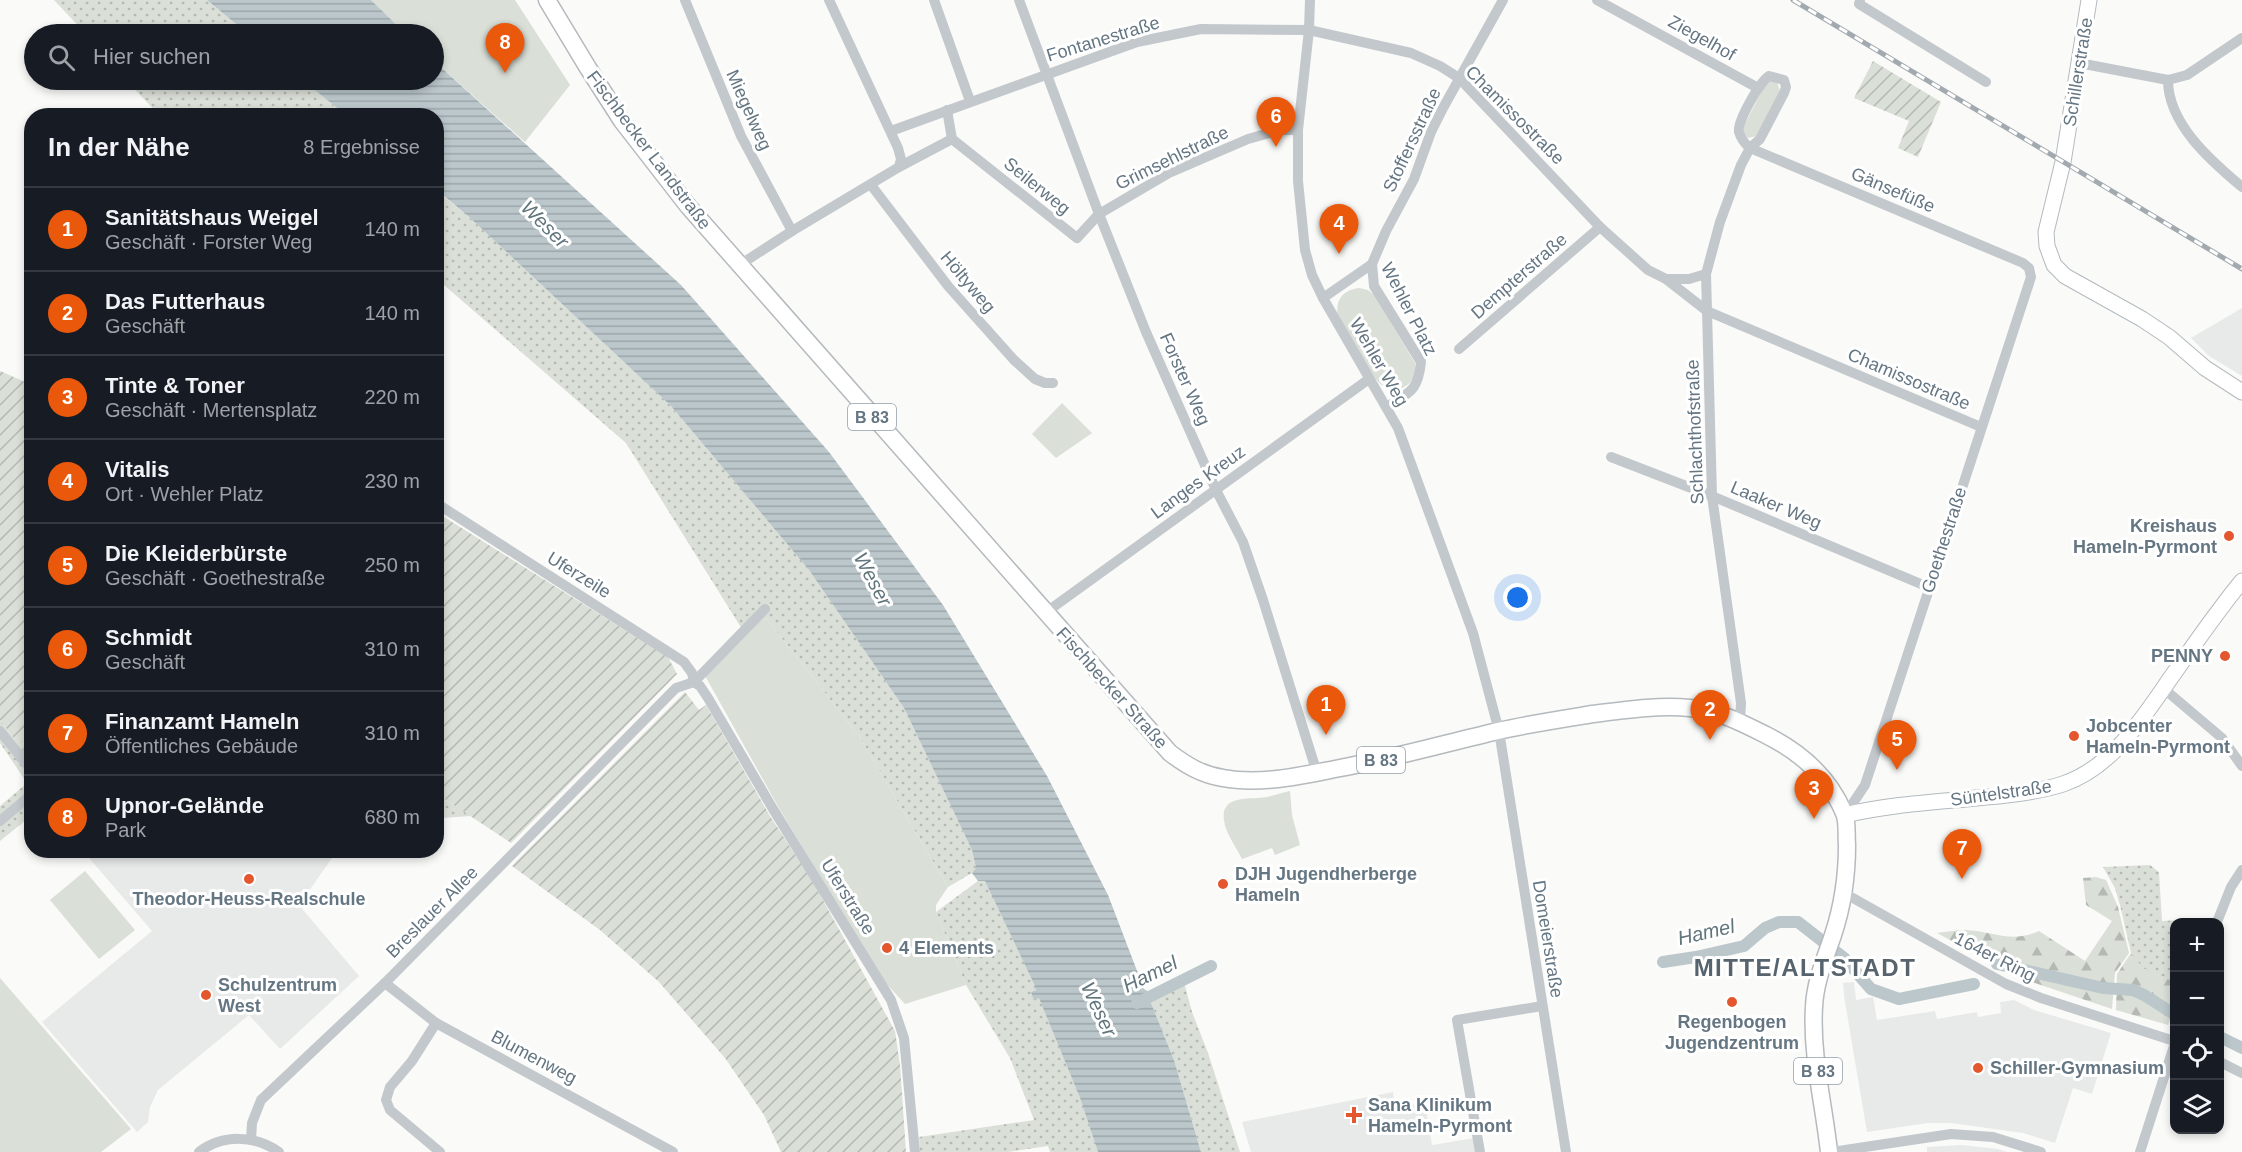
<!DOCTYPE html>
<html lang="de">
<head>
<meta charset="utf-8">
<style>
  body { margin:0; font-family:Arial,sans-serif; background:#20242c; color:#f1f3f6 }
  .controls { position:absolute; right:18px; bottom:18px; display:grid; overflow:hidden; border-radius:12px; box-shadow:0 3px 9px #0003 }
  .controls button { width:54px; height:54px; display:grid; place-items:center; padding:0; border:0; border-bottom:2px solid #363941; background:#171b24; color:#f1f3f6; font:30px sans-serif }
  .you { position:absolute; left:1518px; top:598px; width:21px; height:21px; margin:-15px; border:4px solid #fff; border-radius:50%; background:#1a73e8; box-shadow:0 0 0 9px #1a73e833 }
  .badge { display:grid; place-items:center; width:39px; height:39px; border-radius:50%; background:#ea580c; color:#fff; font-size:20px; font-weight:700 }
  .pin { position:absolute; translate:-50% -50px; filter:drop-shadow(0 2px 3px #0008) }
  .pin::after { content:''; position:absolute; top:32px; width:21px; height:18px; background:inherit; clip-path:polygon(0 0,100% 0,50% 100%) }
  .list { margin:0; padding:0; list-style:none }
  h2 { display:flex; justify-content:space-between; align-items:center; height:78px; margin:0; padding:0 24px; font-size:26px }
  h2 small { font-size:20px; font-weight:400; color:#9ea1a6 }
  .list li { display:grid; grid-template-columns:39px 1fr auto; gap:18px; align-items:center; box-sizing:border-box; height:84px; padding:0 24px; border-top:2px solid #363941 }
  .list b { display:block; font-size:22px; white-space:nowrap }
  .list p { margin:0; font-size:20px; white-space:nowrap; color:#9ea1a6 }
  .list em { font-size:20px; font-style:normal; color:#9ea1a6 }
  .icon { flex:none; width:33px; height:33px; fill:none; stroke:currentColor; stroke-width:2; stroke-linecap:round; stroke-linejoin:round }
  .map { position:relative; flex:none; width:2242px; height:1152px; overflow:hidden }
  .search { position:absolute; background:#171b24; box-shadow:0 3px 9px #0003; left:24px; top:24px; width:420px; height:66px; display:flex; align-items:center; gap:15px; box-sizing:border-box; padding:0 21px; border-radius:33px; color:#9ea1a6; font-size:22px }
  .panel { position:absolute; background:#171b24; box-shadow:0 3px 9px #0003; left:24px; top:108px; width:420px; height:750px; border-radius:24px }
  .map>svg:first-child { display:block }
  .built { fill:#e8e9e9 }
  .grass { fill:url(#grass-dots) }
  .forest { fill:url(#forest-firs) }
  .park { fill:#dadfd7 }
  .garden { fill:url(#garden-furrows) }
  .water { fill:url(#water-rules) }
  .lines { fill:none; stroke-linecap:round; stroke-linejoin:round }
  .canal { stroke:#bbc7cb; stroke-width:12 }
  .secondary-casing { stroke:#b3babf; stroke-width:17 }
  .primary-casing { stroke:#b5babe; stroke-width:19 }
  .minor { stroke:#c3c8cc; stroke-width:10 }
  .secondary { stroke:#fff; stroke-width:15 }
  .primary { stroke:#fff; stroke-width:16 }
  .rail-casing { stroke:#a2aab0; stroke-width:5 }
  .rail { stroke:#fff; stroke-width:3; stroke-dasharray:9; stroke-linecap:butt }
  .poi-dot { fill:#e4572e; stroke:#fff; stroke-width:2 }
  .labels { text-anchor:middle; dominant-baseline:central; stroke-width:6; stroke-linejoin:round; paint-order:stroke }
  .shield { fill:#fff; stroke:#939fa8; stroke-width:1.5 }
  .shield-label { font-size:16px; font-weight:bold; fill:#657683 }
  .street-label { font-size:18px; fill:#657683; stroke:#fff }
  .poi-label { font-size:18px; font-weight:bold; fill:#657683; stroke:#fff; text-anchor:start }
  .water-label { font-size:20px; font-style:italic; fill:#60757c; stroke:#fff }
  .district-label { font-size:24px; font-weight:bold; letter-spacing:1.5px; fill:#57646e; stroke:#fff }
</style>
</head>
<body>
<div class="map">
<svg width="2242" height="1152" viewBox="0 0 2242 1152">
  <defs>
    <pattern id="grass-dots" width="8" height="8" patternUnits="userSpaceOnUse" patternTransform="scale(1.5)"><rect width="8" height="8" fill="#dadfd7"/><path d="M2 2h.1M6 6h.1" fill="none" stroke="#b4b9b4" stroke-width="1.8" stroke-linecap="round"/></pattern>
    <pattern id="forest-firs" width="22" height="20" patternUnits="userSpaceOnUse" patternTransform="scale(1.5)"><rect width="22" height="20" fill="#dadfd7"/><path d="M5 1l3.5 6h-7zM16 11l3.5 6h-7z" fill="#b4b9b4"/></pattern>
    <pattern id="garden-furrows" width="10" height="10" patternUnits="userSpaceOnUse" patternTransform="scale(1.5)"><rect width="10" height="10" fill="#dadfd7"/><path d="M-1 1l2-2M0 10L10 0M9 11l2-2" fill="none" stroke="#b4b9b4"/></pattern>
    <pattern id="water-rules" width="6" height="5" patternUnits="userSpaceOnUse" patternTransform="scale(1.5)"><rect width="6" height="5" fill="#bbc7cb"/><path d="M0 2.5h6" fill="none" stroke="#9ca6aa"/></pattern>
  </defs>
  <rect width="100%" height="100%" fill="#fafaf8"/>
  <g class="built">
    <path d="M2242 308V376L2209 356 2191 338Z"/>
    <path d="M83 851H337L299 905 359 976 280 1049 249 1015 158 1090 150 1107 148 1122 137 1132 42 1022 152 931Z"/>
    <path d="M1854 982 1856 1000 1873 997 1877 1020 1935 1011 1937 1019 1977 1012 1978 1017 2001 1013 2000 1002 2014 1000 2034 1010 2111 1033 2092 1094 2073 1088 2055 1143 2023 1133 1951 1123H1928L1867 1132 1844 996 1843 983Z"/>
    <path d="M1393 1092 1395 1107 1425 1103 1432 1145 1475 1138 1477 1152H1251L1242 1122Z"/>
    <path d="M1962 1145 1998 1149 2007 1152H1927V1147Z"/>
  </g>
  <g class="grass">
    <path d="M54 0H207L248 34H86Z"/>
    <path d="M126 80H302L346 115H159Z"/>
    <path d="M436 190 468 216 671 406 809 570 904 708 972 850 976 868 972 873 948 887 859 736 766 618 742 629 626 443 437 279Z"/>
    <path d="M0 720 17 742 31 740 32 744 31 816 0 841V806L27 783 0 743Z"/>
    <path d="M436 794H437L471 816 442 818 437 814Z"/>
    <path d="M2150 865 2159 872 2162 921 2204 919 2203 922H2174V982L2142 968 2131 953 2120 905 2115 888 2103 867Z"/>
    <path d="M985 880 1034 984 1036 990 1031 992 1039 997 1080 1098 1098 1152H1050L1048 1146 1008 1152H920L919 1137 1034 1120 1010 1058 966 985 936 912 978 881Z"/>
    <path d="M1184 982 1192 1012 1208 1053 1240 1152H1201L1174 1060 1151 1003V999Z"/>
  </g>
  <g class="forest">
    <path d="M2096 877 2106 880 2118 907 2129 953 2115 973 2112 1009 2023 979 1937 933C1946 932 1956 930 1965 930 1993 931 2011 944 2039 931L2085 961 2112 921 2086 905 2083 878Z"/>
    <path d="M2131 953 2143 968 2174 982V1008L2168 1025 2116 1010 2117 974Z"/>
  </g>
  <g class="park">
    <path d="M371 0H515L570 85 525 142 434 61V34H406Z"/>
    <path d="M1768 80 1777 82 1780 91 1757 136 1748 138 1744 135V125Z"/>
    <path d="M1359 288 1368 290 1374 295 1415 363C1416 373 1414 382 1404 387 1397 391 1388 390 1382 385 1371 378 1347 331 1338 317 1335 301 1342 290 1359 288Z"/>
    <path d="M1062 403 1092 433 1056 458 1032 434Z"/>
    <path d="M766 618 859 736 948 887 936 905V912L966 985 905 1004 882 979 779 808 704 674 742 629Z"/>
    <path d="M1290 791 1292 815 1300 845 1275 855 1272 848 1242 859C1236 847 1225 832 1224 820 1220 794 1251 800 1267 797 1275 795 1282 793 1290 791Z"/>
    <path d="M85 871 135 930 99 959 50 900Z"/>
    <path d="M0 978 131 1129 101 1152H0Z"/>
  </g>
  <g class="garden">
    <path d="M1873 61 1941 102 1918 157 1898 148 1909 121 1854 98Z"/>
    <path d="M0 371 32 385V739L17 742 0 720Z"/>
    <path d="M436 512 668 657 677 674 511 843 437 794Z"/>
    <path d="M685 692 699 710 706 705 770 816 813 882 895 1031 900 1065 906 1152H781L764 1115 725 1058 659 982 600 930 512 866Z"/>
  </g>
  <g class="water">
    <path d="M207 0H371L406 34H248Z"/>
    <path d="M434 61 681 285 829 452 943 605 1047 776 1108 895 1144 989 1149 992 1151 1003 1174 1060 1201 1152H1098L1080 1098 1039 998 1034 1000 1031 992 1036 990 1034 984 985 881H978L972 873 976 868 972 850 904 708 809 570 671 406 468 216 437 190 436 116 346 115 302 80H434Z"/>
  </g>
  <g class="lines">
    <g class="canal">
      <path d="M1663 962 1696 957 1744 946 1765 928 1779 922H1798L1844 958 1871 989 1899 999 1974 984"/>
      <path d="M1997 964 2103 988 2133 990 2144 995 2174 1014"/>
      <path d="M1137 1003 1211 966"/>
      <path d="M2220 1037 2242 1048"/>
    </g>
    <g class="secondary-casing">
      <g id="secondary">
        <path d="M2089 0 2063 162 2046 232 2047 246 2054 265 2065 276 2142 319 2169 337 2205 368 2242 392"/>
        <path d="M1845 815C1891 804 1939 802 1986 797 2012 795 2038 792 2063 784 2116 766 2146 712 2177 669 2198 639 2219 609 2242 581"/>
      </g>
    </g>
    <g class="primary-casing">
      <path id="primary" d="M547 0 588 68 622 121 688 206 1170 753C1186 765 1202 775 1223 778 1259 785 1299 776 1335 769 1390 759 1443 744 1498 731 1529 724 1562 719 1593 714 1625 710 1658 705 1690 708 1717 710 1742 723 1766 735 1800 752 1829 777 1844 813 1848 822 1846 835 1847 845 1847 876 1843 905 1833 935 1825 959 1815 982 1814 1007 1811 1055 1824 1105 1829 1152"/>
    </g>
    <g class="minor">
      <path d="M685 0 741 136 792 231"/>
      <path d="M934 0 970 101"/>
      <path d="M1019 0 1099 214 1146 332 1216 490 1243 542 1263 600 1317 773"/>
      <path d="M1310 0 1309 30 1298 130V181L1305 250 1312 275 1323 298 1398 428 1473 633 1499 731 1566 1152"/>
      <path d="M1597 0 1758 88"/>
      <path d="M1860 0 1859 4 1986 82"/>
      <path d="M2079 63 2168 80 2187 75 2242 38"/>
      <path d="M2168 80C2168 124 2211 161 2242 187"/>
      <path d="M891 131 1137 42 1201 29 1309 30 1411 53 1440 66 1459 78 1600 227 1648 270 1666 279 1707 311 1981 427"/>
      <path d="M952 139 1077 238 1099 214 1169 173 1248 139 1280 130H1298"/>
      <path d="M899 167 952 139 947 110"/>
      <path d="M871 185 948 286 1014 360 1035 379 1045 383H1053"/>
      <path d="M1372 264 1386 231 1414 179 1431 132 1443 108 1503 0"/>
      <path d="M738 266 792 231 899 167 901 159 898 148 829 0"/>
      <path d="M1666 279H1689L1706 274"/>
      <path d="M1323 298 1372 264 1374 286 1421 362C1418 391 1410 392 1387 407"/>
      <path d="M1459 349 1600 227"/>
      <path d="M1611 457 1712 496 1928 587"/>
      <path d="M436 503 684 662 692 673 694 682"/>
      <path d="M1045 613 1369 379"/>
      <path d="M694 682 700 686 708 698 773 809 891 1000 904 1038 915 1152"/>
      <path d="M694 682 765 609"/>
      <path d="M2163 688 2222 738 2242 766"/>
      <path d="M1740 721 1741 703 1712 496 1706 274 1720 222 1741 165 1750 148 1760 139 1784 93 1786 87 1784 80 1769 76C1760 82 1737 121 1739 132 1741 139 1745 144 1750 148L2023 263 2029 268 2031 277 1865 785 1845 815"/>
      <path d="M0 731 32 771"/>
      <path d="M20 757 32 747"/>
      <path d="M0 821 32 794"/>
      <path d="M1844 893 2006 984 2041 998 2174 1041"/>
      <path d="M2217 922 2231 887 2242 870"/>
      <path d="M385 983 436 1023 673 1152"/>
      <path d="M436 1023 412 1061 390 1087 386 1100 390 1110 440 1152"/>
      <path d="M2220 1062 2242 1073"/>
      <path d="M251 1140 252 1123 261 1100 385 983 676 688 694 682"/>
      <path d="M199 1152C223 1134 255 1135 279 1152"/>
      <path d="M1480 1152 1457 1020 1542 1006"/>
      <path d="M1832 1152 1951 1134 1993 1137 2041 1152"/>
      <path d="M2140 1152 2174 1046"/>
    </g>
    <use href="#secondary" class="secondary"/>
    <use href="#primary" class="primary"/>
    <g class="rail-casing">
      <path id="rail" d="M1793 0 2242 269"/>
    </g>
    <use href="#rail" class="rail"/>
  </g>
  <g class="poi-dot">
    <circle cx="2229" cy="536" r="6"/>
    <circle cx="2225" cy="656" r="6"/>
    <circle cx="2074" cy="736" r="6"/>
    <circle cx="249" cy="879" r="6"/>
    <circle cx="1223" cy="884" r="6"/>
    <circle cx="887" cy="948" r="6"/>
    <circle cx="206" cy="995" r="6"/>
    <circle cx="1732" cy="1002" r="6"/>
    <circle cx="1978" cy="1068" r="6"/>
    <path d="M1351 1106h6v6h6v6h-6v6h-6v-6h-6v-6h6z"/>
  </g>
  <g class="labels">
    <g class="shield">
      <rect x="848" y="404" width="48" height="26" rx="4.5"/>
      <rect x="1357" y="747" width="48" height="26" rx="4.5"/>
      <rect x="1794" y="1058" width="48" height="26" rx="4.5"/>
    </g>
    <g class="shield-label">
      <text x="872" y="417">B 83</text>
      <text x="1381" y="760">B 83</text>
      <text x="1818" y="1071">B 83</text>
    </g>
    <g class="street-label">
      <text transform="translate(1702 38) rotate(29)">Ziegelhof</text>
      <text transform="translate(1103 39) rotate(-17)">Fontanestraße</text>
      <text transform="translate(2078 72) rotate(-81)">Schillerstraße</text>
      <text transform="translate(749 110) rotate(66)">Miegelweg</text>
      <text transform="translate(1515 115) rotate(45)">Chamissostraße</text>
      <text transform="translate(1412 140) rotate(-65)">Stoffersstraße</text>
      <text transform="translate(649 150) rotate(53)">Fischbecker Landstraße</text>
      <text transform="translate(1172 158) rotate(-26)">Grimsehlstraße</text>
      <text transform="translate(1037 186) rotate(39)">Seilerweg</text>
      <text transform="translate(1893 190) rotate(23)">Gänsefüße</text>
      <text transform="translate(1519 276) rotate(-41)">Dempterstraße</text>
      <text transform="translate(968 282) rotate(50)">Höltyweg</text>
      <text transform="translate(1409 309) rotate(63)">Wehler Platz</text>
      <text transform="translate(1379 362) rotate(60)">Wehler Weg</text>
      <text transform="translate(1185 379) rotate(66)">Forster Weg</text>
      <text transform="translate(1909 379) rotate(23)">Chamissostraße</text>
      <text transform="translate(1695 432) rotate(-92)">Schlachthofstraße</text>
      <text transform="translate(1198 482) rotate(-36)">Langes Kreuz</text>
      <text transform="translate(1776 505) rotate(23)">Laaker Weg</text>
      <text transform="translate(1944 540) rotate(-72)">Goethestraße</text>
      <text transform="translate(579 575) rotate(32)">Uferzeile</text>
      <text transform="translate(1112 688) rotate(48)">Fischbecker Straße</text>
      <text transform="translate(2001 793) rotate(-8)">Süntelstraße</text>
      <text transform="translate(848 897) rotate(58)">Uferstraße</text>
      <text transform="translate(432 912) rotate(-45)">Breslauer Allee</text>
      <text transform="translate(1548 939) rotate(81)">Domeierstraße</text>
      <text transform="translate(1995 957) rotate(27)">164er Ring</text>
      <text transform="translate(534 1057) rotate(28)">Blumenweg</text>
    </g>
    <g class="poi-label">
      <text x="2217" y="526" text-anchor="end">Kreishaus<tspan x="2217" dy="21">Hameln-Pyrmont</tspan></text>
      <text x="2213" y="656" text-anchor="end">PENNY</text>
      <text x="2086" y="726">Jobcenter<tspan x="2086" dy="21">Hameln-Pyrmont</tspan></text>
      <text x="1235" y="874">DJH Jugendherberge<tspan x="1235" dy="21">Hameln</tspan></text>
      <text x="249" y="899" text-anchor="middle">Theodor-Heuss-Realschule</text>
      <text x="899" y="948">4 Elements</text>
      <text x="218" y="985">Schulzentrum<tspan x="218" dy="21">West</tspan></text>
      <text x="1732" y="1022" text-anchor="middle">Regenbogen<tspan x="1732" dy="21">Jugendzentrum</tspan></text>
      <text x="1990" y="1068">Schiller-Gymnasium</text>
      <text x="1368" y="1105">Sana Klinikum<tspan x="1368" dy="21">Hameln-Pyrmont</tspan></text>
    </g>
    <g class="water-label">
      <text transform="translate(545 224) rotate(45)">Weser</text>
      <text transform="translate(873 579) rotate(62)">Weser</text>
      <text transform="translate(1706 932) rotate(-13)">Hamel</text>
      <text transform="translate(1150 974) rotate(-26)">Hamel</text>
      <text transform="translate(1099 1009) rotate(65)">Weser</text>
    </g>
    <g class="district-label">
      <text x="1805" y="967">MITTE/ALTSTADT</text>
    </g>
  </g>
</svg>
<div class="controls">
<button>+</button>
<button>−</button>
<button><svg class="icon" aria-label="locate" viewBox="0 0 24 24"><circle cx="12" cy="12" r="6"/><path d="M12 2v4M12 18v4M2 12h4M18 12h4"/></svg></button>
<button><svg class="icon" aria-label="layers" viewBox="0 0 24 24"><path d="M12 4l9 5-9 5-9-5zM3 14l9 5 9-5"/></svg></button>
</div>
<div class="you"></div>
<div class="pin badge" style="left:1326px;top:735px">1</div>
<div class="pin badge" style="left:1710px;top:740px">2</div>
<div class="pin badge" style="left:1814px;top:819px">3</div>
<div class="pin badge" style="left:1339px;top:254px">4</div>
<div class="pin badge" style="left:1897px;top:770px">5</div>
<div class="pin badge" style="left:1276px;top:147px">6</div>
<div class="pin badge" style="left:1962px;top:879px">7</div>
<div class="pin badge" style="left:505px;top:73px">8</div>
<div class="search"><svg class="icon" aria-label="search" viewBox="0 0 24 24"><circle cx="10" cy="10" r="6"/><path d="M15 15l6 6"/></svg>Hier suchen</div>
<section class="panel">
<h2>In der Nähe<small>8 Ergebnisse</small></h2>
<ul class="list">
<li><span class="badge">1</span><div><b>Sanitätshaus Weigel</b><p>Geschäft · Forster Weg</p></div><em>140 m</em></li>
<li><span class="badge">2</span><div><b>Das Futterhaus</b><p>Geschäft</p></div><em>140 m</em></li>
<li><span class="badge">3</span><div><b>Tinte &amp; Toner</b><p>Geschäft · Mertensplatz</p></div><em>220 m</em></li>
<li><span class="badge">4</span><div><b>Vitalis</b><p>Ort · Wehler Platz</p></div><em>230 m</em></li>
<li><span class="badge">5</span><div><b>Die Kleiderbürste</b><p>Geschäft · Goethestraße</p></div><em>250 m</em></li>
<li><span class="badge">6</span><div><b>Schmidt</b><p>Geschäft</p></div><em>310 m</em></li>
<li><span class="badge">7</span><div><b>Finanzamt Hameln</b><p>Öffentliches Gebäude</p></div><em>310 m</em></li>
<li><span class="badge">8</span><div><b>Upnor-Gelände</b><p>Park</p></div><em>680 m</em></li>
</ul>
</section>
</div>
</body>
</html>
